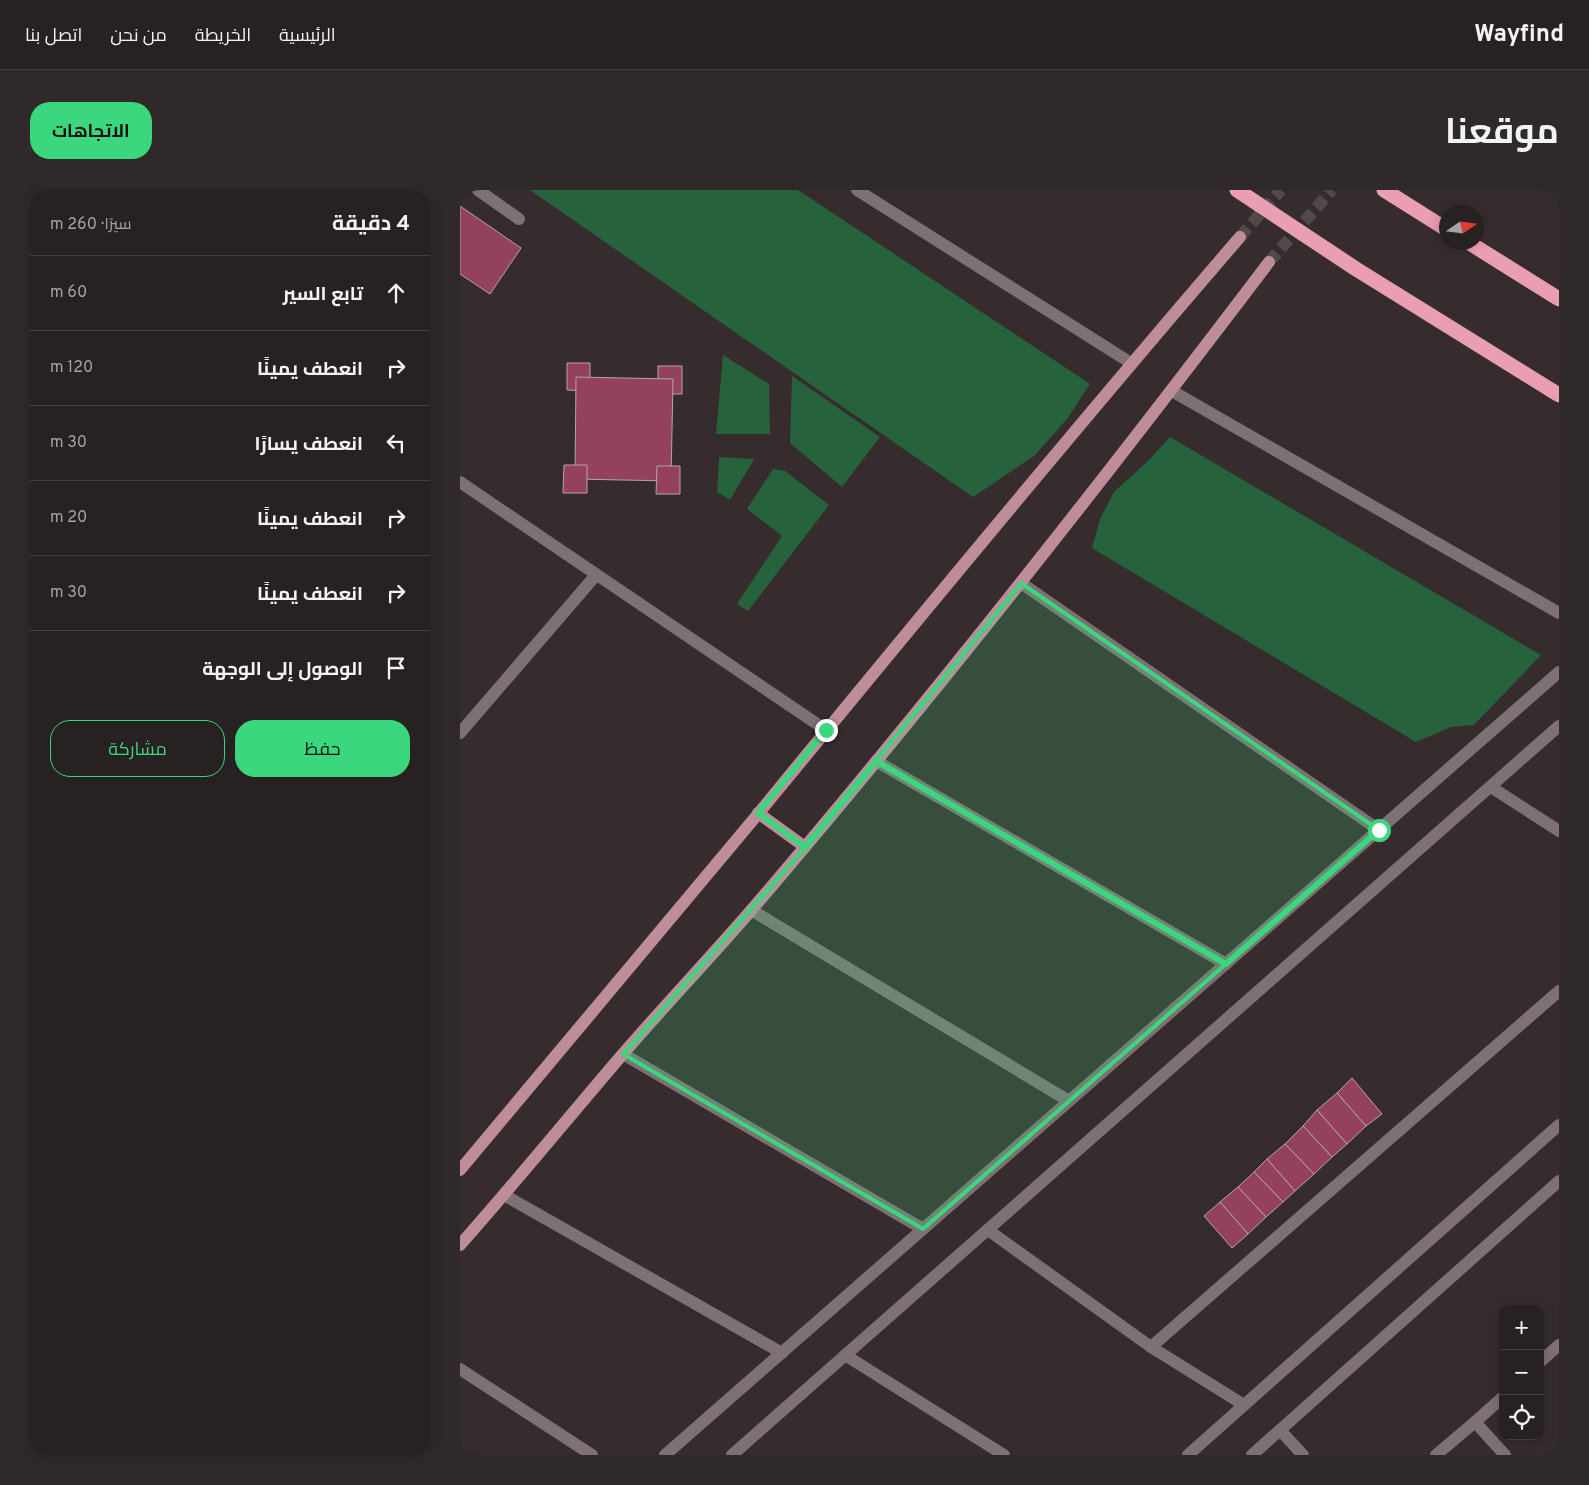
<!DOCTYPE html>
<html lang="ar">
<head>
<meta charset="utf-8">
<style>
  body { margin:0; font-family:Overpass,Cairo,sans-serif; background:#30292a; color:#f1f3f6; direction:rtl }
  .controls { position:absolute; right:15px; bottom:15px; display:grid; overflow:hidden; border-radius:10px; box-shadow:0 2px 12px #0003 }
  .controls button { width:45px; height:45px; display:grid; place-items:center; padding:0; border:0; border-bottom:1px solid #443e40; background:#282122; color:#f1f3f6; font:25px sans-serif }
  .compass { position:absolute; left:979px; top:15px; width:45px; height:45px; border-radius:50%; background:#282122; box-shadow:0 2px 12px #0003; rotate:77deg }
  .stop { position:absolute; width:15px; height:15px; margin:-11px; border:4px solid #3bd77f; border-radius:50%; background:#fff }
  .stop.end { background:#3bd77f; border-color:#fff; box-shadow:0 1px 5px #0008 }
  .list { margin:0; padding:0; list-style:none }
  h2 { display:flex; justify-content:space-between; align-items:center; height:65px; margin:0; padding:0 20px; font-size:21px }
  h2 small { font-size:16px; font-weight:400; color:#a5a3a5 }
  .list li { display:grid; grid-template-columns:32px 1fr auto; gap:15px; align-items:center; box-sizing:border-box; height:75px; padding:0 20px; border-top:1px solid #443e40 }
  .list b { display:block; font-size:19px; white-space:nowrap }
  .list em { font-size:16px; font-style:normal; color:#a5a3a5 }
  .actions { display:flex; gap:10px; padding:15px 20px }
  .actions a { flex:1; padding:11px 0; border:1px solid #3bd77f; border-radius:20px; text-align:center; font-size:18px; color:#3bd77f }
  .actions .main { background:#3bd77f; color:#111 }
  .icon { flex:none; width:28px; height:28px; fill:none; stroke:currentColor; stroke-width:2; stroke-linecap:round; stroke-linejoin:round }
  .map { position:relative; flex:none; width:1099px; height:1265px; overflow:hidden; direction:ltr; border-radius:20px }
  header { display:flex; align-items:center; gap:30px; box-sizing:border-box; height:70px; padding:0 25px; background:#282122; border-bottom:1px solid #443e40 }
  header strong { font-size:24px }
  nav { display:flex; gap:28px; margin-inline-start:auto; font-size:18px }
  .intro { display:flex; align-items:center; justify-content:space-between; box-sizing:border-box; height:120px; padding:0 30px }
  h1 { margin:0; font-size:35px }
  .button { padding:12px 22px; border-radius:20px; background:#3bd77f; color:#111; font-size:18px; font-weight:700 }
  main { display:flex; gap:30px; padding:0 30px }
  aside { flex:1; background:#282122; border-radius:20px; box-shadow:0 2px 12px #0003 }
  .map>svg:first-child { display:block }
  .green { fill:#26633d }
  .building { fill:#93415d; stroke:#b4a6a9 }
  .lines { fill:none; stroke-linecap:round; stroke-linejoin:round }
  .major-tunnel { stroke:#52494b; stroke-width:12; stroke-dasharray:12 6; stroke-linecap:butt }
  .minor { stroke:#7e7174; stroke-width:12 }
  .major { stroke:#bf8c9a; stroke-width:12 }
  .highway { stroke:#ea9eb4; stroke-width:15 }
  .route { stroke:#3bd77f; stroke-width:6 }
  .marked { fill:#3bd77f; fill-opacity:0.2; stroke:#3bd77f; stroke-width:4; stroke-linejoin:round }
</style>
</head>
<body>
<header>
<strong>Wayfind</strong>
<nav><a>الرئيسية</a><a>الخريطة</a><a>من نحن</a><a>اتصل بنا</a></nav>
</header>
<div class="intro"><h1>موقعنا</h1><a class="button">الاتجاهات</a></div>
<main>
<div class="map">
<svg width="1099" height="1265" viewBox="0 0 1099 1265">
  <rect width="100%" height="100%" fill="#362c2e"/>
  <g class="green">
    <path d="M70 0H338L630 194 607 229 574 266 513 307Z"/>
    <path d="M263 165 309 194 310 244H256Z"/>
    <path d="M332 186 420 247 382 297 330 253Z"/>
    <path d="M710 247 1081 465 1014 535 991 537 956 552 632 358 640 329 654 302 687 272Z"/>
    <path d="M259 267 294 269 270 310 257 302Z"/>
    <path d="M313 279 325 281 369 315 288 421 277 414 322 346 287 319Z"/>
  </g>
  <g class="building">
    <path d="M0 16 61 58 30 104 0 84Z"/>
    <path d="M107 173H130V201L107 200Z"/>
    <rect x="198" y="176" width="24" height="28"/>
    <path d="M116 187 213 189 211 291 115 289Z"/>
    <path d="M104 275H127V303H103Z"/>
    <path d="M197 276H220V304H196Z"/>
    <path d="M892 888 922 924 906 936 877 903Z"/>
    <path d="M877 903 906 936 887 954 857 920Z"/>
    <path d="M857 920 887 954 872 967 843 936Z"/>
    <path d="M843 936 872 967 854 984 825 954Z"/>
    <path d="M825 954 854 984 835 1001 807 969Z"/>
    <path d="M807 969 835 1001 823 1012 794 982Z"/>
    <path d="M794 982 823 1012 806 1027 778 997Z"/>
    <path d="M778 997 806 1027 788 1044 760 1012Z"/>
    <path d="M760 1012 788 1044 772 1058 744 1026Z"/>
  </g>
  <g class="lines">
    <g class="major-tunnel">
      <path d="M780 47 821 0"/>
      <path d="M809 72 872 0"/>
    </g>
    <g class="minor">
      <path d="M18 0 59 29"/>
      <path d="M397 0 671 173"/>
      <path d="M712 201 1099 423"/>
      <path d="M0 292 366 540"/>
      <path d="M561 393 919 640"/>
      <path d="M0 543 136 385"/>
      <path d="M416 571 766 774"/>
      <path d="M1031 597 1099 641"/>
      <path d="M291 720 609 911"/>
      <path d="M163 864 463 1039"/>
      <path d="M44 1005 322 1163"/>
      <path d="M528 1040 691 1157 784 1215"/>
      <path d="M691 1157 1099 801"/>
      <path d="M385 1165 544 1265"/>
      <path d="M1080 1172 1099 1155"/>
      <path d="M0 1179 132 1265"/>
      <path d="M1015 1232 1045 1265"/>
      <path d="M820 1240 843 1265"/>
      <path d="M205 1265 1099 482"/>
      <path d="M272 1265 1099 536"/>
      <path d="M728 1265 1099 935"/>
      <path d="M792 1265 1099 991"/>
      <path d="M976 1265 1015 1232 1043 1207"/>
    </g>
    <g class="major">
      <path d="M298 623 345 657"/>
      <path d="M0 980C99 861 199 743 298 624 457 430 616 237 780 47"/>
      <path d="M0 1055C55 993 108 928 162 865 205 815 251 767 294 717 473 508 643 291 809 72"/>
    </g>
    <g class="highway">
      <path d="M777 0 896 79 1099 205"/>
      <path d="M924 0 986 39"/>
      <path d="M1008 52 1099 109"/>
    </g>
  </g>
  <g class="lines">
    <path class="route" d="M366 540 298 623 345 657 416 571 766 774 919 640"/>
  </g>
  <path class="marked" d="M561 393 919 640 463 1039 163 864 345 657Z"/>
</svg>
<div class="controls">
<button>+</button>
<button>−</button>
<button><svg class="icon" aria-label="locate" viewBox="0 0 24 24"><circle cx="12" cy="12" r="6"/><path d="M12 2v4M12 18v4M2 12h4M18 12h4"/></svg></button>
</div>
<svg class="compass" viewBox="-18 -18 36 36"><path d="M0-13l5 13h-10z" fill="#e53935"/><path d="M0 13l5-13h-10z" fill="#a5a3a5"/></svg>
<div class="stop" style="left:919px;top:640px"></div>
<div class="stop end" style="left:366px;top:540px"></div>
</div>
<aside>
<h2>4 دقيقة<small>سيرًا · 260 m</small></h2>
<ul class="list">
<li><svg class="icon" aria-label="ahead" viewBox="0 0 24 24"><path d="M12 20V5M6 11l6-6 6 6"/></svg><div><b>تابع السير</b></div><em>60 m</em></li>
<li><svg class="icon" aria-label="right" viewBox="0 0 24 24"><path d="M7 20v-9h11M14 6l5 5-5 5"/></svg><div><b>انعطف يمينًا</b></div><em>120 m</em></li>
<li><svg class="icon" aria-label="left" viewBox="0 0 24 24"><path d="M17 20v-9H6M10 6l-5 5 5 5"/></svg><div><b>انعطف يسارًا</b></div><em>30 m</em></li>
<li><svg class="icon" aria-label="right" viewBox="0 0 24 24"><path d="M7 20v-9h11M14 6l5 5-5 5"/></svg><div><b>انعطف يمينًا</b></div><em>20 m</em></li>
<li><svg class="icon" aria-label="right" viewBox="0 0 24 24"><path d="M7 20v-9h11M14 6l5 5-5 5"/></svg><div><b>انعطف يمينًا</b></div><em>30 m</em></li>
<li><svg class="icon" aria-label="arrive" viewBox="0 0 24 24"><path d="M6 21V4h12l-3 4 3 4H6"/></svg><div><b>الوصول إلى الوجهة</b></div></li>
</ul>
<div class="actions"><a class="main">حفظ</a><a>مشاركة</a></div>
</aside>
</main>
</body>
</html>
